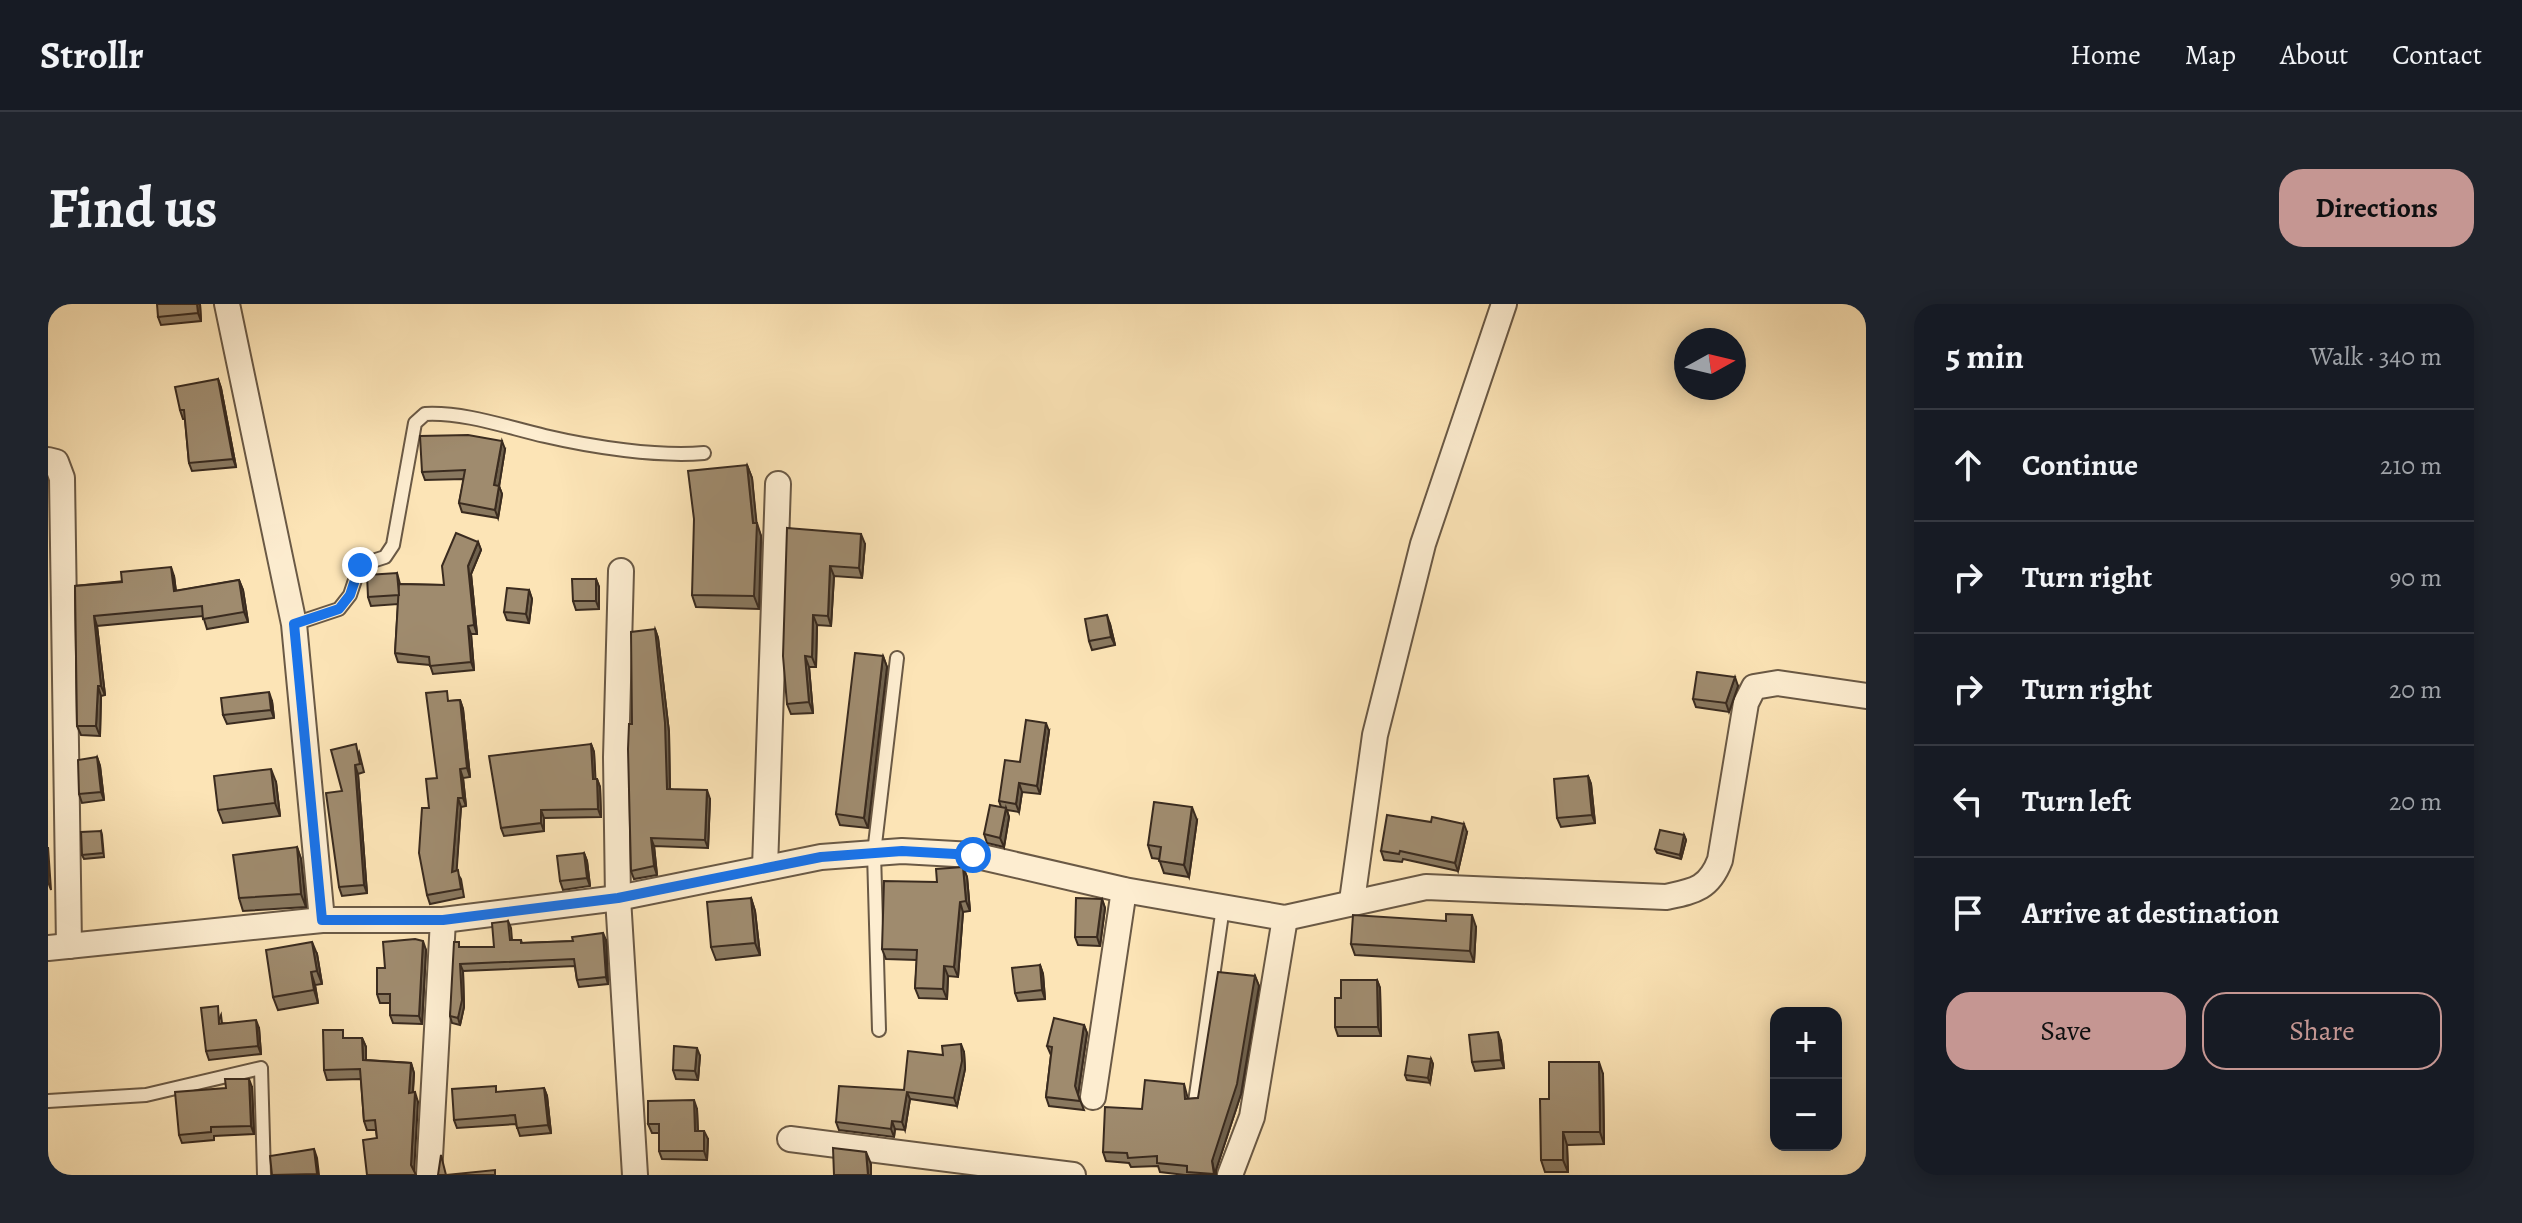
<!DOCTYPE html>
<html lang="en">
<head>
<meta charset="utf-8">
<style>
  body { margin:0; font-family:Alegreya,serif; background:#20242c; color:#f1f3f6 }
  .controls { position:absolute; right:24px; bottom:24px; display:grid; overflow:hidden; border-radius:16px; box-shadow:0 4px 20px #0003 }
  .controls button { width:72px; height:72px; display:grid; place-items:center; padding:0; border:0; border-bottom:2px solid #363941; background:#171b24; color:#f1f3f6; font:40px sans-serif }
  .compass { position:absolute; left:1626px; top:24px; width:72px; height:72px; border-radius:50%; background:#171b24; box-shadow:0 4px 20px #0003; rotate:82deg }
  .stop { position:absolute; width:24px; height:24px; margin:-18px; border:6px solid #1a73e8; border-radius:50%; background:#fff }
  .stop.end { background:#1a73e8; border-color:#fff; box-shadow:0 2px 8px #0008 }
  .list { margin:0; padding:0; list-style:none }
  h2 { display:flex; justify-content:space-between; align-items:center; height:104px; margin:0; padding:0 32px; font-size:34px }
  h2 small { font-size:26px; font-weight:400; color:#9ea1a6 }
  .list li { display:grid; grid-template-columns:52px 1fr auto; gap:24px; align-items:center; box-sizing:border-box; height:112px; padding:0 32px; border-top:2px solid #363941 }
  .list b { display:block; font-size:30px; white-space:nowrap }
  .list em { font-size:26px; font-style:normal; color:#9ea1a6 }
  .actions { display:flex; gap:16px; padding:24px 32px }
  .actions a { flex:1; padding:18px 0; border:2px solid #c59692; border-radius:24px; text-align:center; font-size:28px; color:#c59692 }
  .actions .main { background:#c59692; color:#111 }
  .icon { flex:none; width:44px; height:44px; fill:none; stroke:currentColor; stroke-width:2; stroke-linecap:round; stroke-linejoin:round }
  .map { position:relative; flex:none; width:1818px; height:871px; overflow:hidden; border-radius:24px }
  header { display:flex; align-items:center; gap:48px; box-sizing:border-box; height:112px; padding:0 40px; background:#171b24; border-bottom:2px solid #363941 }
  header strong { font-size:38px }
  nav { display:flex; gap:44px; margin-inline-start:auto; font-size:28px }
  .intro { display:flex; align-items:center; justify-content:space-between; box-sizing:border-box; height:192px; padding:0 48px }
  h1 { margin:0; font-size:56px }
  .button { padding:20px 36px; border-radius:24px; background:#c59692; color:#111; font-size:28px; font-weight:700 }
  main { display:flex; gap:48px; padding:0 48px }
  aside { flex:1; background:#171b24; border-radius:24px; box-shadow:0 4px 20px #0003 }
  .map>svg:first-child { display:block }
  .lines { fill:none; stroke-linecap:round; stroke-linejoin:round }
  .service-casing { stroke:#6a5945; stroke-width:16 }
  .minor-casing { stroke:#6a5945; stroke-width:28 }
  .service { stroke:#fdedd0; stroke-width:12 }
  .minor { stroke:#fdedd0; stroke-width:24 }
  .wall { fill:#89785f; stroke:#3a2b1f; stroke-width:2 }
  .shaded-wall { fill:#6f614d; stroke:#3a2b1f; stroke-width:2 }
  .building { fill:#9f8b6e; stroke:#3a2b1f; stroke-width:2 }
  .route { stroke:#1a73e8; stroke-width:10 }
</style>
</head>
<body>
<header>
<strong>Strollr</strong>
<nav><a>Home</a><a>Map</a><a>About</a><a>Contact</a></nav>
</header>
<div class="intro"><h1>Find us</h1><a class="button">Directions</a></div>
<main>
<div class="map">
<svg width="1818" height="871" viewBox="0 0 1818 871">
  <rect width="100%" height="100%" fill="#fce4b6"/>
  <filter id="stains"><feTurbulence type="fractalNoise" baseFrequency=".0025" numOctaves="4"/><feColorMatrix values="0 0 0 0 .2 0 0 0 0 .09 0 0 0 0 .02 0 0 0 .5 -.17"/></filter>
  <radialGradient id="worn" r=".72"><stop offset=".6" stop-color="#630" stop-opacity="0"/><stop offset="1" stop-color="#630" stop-opacity=".3"/></radialGradient>
  <g class="lines">
    <g class="service-casing">
      <g id="service">
        <path d="M246 320 291 305 302 291 312 261 337 253 345 241 367 119 377 110C417 108 458 123 497 132 544 143 609 153 656 149"/>
        <path d="M831 726 826 549 849 354"/>
        <path d="M0 797 98 791 213 764 216 871"/>
        <path d="M1147 798 1175 603"/>
      </g>
    </g>
    <g class="minor-casing">
      <g id="minor">
        <path d="M179 0 246 320 274 616"/>
        <path d="M0 156 8 158 14 174 21 642"/>
        <path d="M573 267 568 453 570 594 587 871"/>
        <path d="M717 564 730 180"/>
        <path d="M1304 597 1327 431 1375 240 1456 0"/>
        <path d="M0 644 274 616H395L570 594 773 553 854 547 925 551 1076 586 1237 614 1378 583 1618 593C1646 587 1661 585 1672 556L1698 399 1706 383 1730 379 1818 392"/>
        <path d="M1045 793 1076 586"/>
        <path d="M742 835 1025 871"/>
        <path d="M381 871 395 616"/>
        <path d="M1182 871 1204 813 1237 614"/>
      </g>
    </g>
    <use href="#service" class="service"/>
    <use href="#minor" class="minor"/>
  </g>
  <g class="wall">
    <path d="M152 0 153 17 113 21 110 13Z"/>
    <path d="M170 75 173 84 188 163 144 167 141 159 137 115H135L132 106Z"/>
    <path d="M457 145 451 182 454 190 450 214 414 208 411 199 416 175 377 176 374 168Z"/>
    <path d="M699 161 704 174 708 219 713 232 711 305 648 303 644 291Z"/>
    <path d="M739 224 817 240 814 274 786 272 783 322 769 321 768 363H761L765 409 743 410 739 400Z"/>
    <path d="M430 238 433 246 423 270 429 330H423L426 366 385 370 382 361 350 358 347 349 350 300 323 302 320 293 349 269 352 280 396 281Z"/>
    <path d="M126 272 128 287 191 276 195 286 200 318 159 325 155 312 49 322 57 391 53 392 52 432 33 431 29 422 27 282Z"/>
    <path d="M548 275 551 283V305L528 306 525 297Z"/>
    <path d="M481 286 484 295 481 319 459 316 456 308Z"/>
    <path d="M1062 320 1067 341 1044 346 1041 337Z"/>
    <path d="M607 325 610 334 621 428 622 485 662 495 660 544 606 542 609 571 586 575 583 567 584 420Z"/>
    <path d="M835 352 839 363 820 524 792 521 788 510Z"/>
    <path d="M1690 382 1681 408 1648 403 1645 395Z"/>
    <path d="M412 396 415 405 422 473 415 474 418 502 413 503 408 567 413 575 416 593 382 600 379 591 389 474 402 397Z"/>
    <path d="M224 397 226 414 179 420 175 411Z"/>
    <path d="M1001 427 992 490 974 488 971 508 959 506 961 513 956 543 939 539 936 530 953 503 951 497 972 458Z"/>
    <path d="M543 440 546 448 547 475H549L552 483 553 513 496 514V527L456 532 453 524Z"/>
    <path d="M311 448 316 468 310 470 319 589 294 592 291 583 294 487Z"/>
    <path d="M49 453 52 462 56 496 34 499 31 490Z"/>
    <path d="M1540 472 1543 480 1547 519 1513 523 1509 514Z"/>
    <path d="M228 478 232 512 175 519 170 506Z"/>
    <path d="M1149 516 1141 573 1116 569 1111 555 1104 554 1100 541Z"/>
    <path d="M53 527 54 531 56 553 36 555 34 551Z"/>
    <path d="M1419 528 1410 567 1355 555 1354 558 1336 556 1333 547Z"/>
    <path d="M1636 531 1638 536 1633 555 1609 549 1607 545Z"/>
    <path d="M249 543 253 555 258 603 195 607 191 594Z"/>
    <path d="M536 549 539 557 542 582 515 586 512 577Z"/>
    <path d="M915 563 919 573 922 607 915 608 910 673 900 672 899 695 871 694 867 684 869 656 838 655 834 645 889 578Z"/>
    <path d="M703 594 707 607 712 651 668 656 663 643Z"/>
    <path d="M1054 595 1057 604 1052 642 1030 641 1027 633Z"/>
    <path d="M460 617 463 624 464 636H473L474 639 558 636 560 680 531 683 529 676 527 662 415 667 416 703 412 721 404 719 402 712 413 643H446Z"/>
    <path d="M1428 623 1426 658 1307 651 1303 640Z"/>
    <path d="M378 646 374 720 345 719 342 711V699H332L329 690 337 664Z"/>
    <path d="M269 650 274 680 267 681 270 699 230 706 225 693Z"/>
    <path d="M992 661 995 670 997 695 970 697 967 689Z"/>
    <path d="M1207 672 1211 682 1193 790 1168 866V871H1137L1112 868 1110 862 1083 863 1081 859 1058 857 1055 848 1094 805 1136 780 1140 795 1150 794Z"/>
    <path d="M1329 676 1332 684 1333 732H1290L1287 723Z"/>
    <path d="M173 711 174 719 211 724 213 750 161 756 158 747Z"/>
    <path d="M1036 721 1039 729 1030 791 1036 806 1001 802 998 793 1003 751 999 742Z"/>
    <path d="M298 734H314L318 743V756L363 759 366 769 365 789 370 798 329 834 328 826H319L316 817 313 775 279 776 276 766Z"/>
    <path d="M1453 737 1456 764 1427 767 1424 758Z"/>
    <path d="M916 748 917 765 909 802 862 795 857 826 847 825 846 833 791 826 788 818 856 786 895 751Z"/>
    <path d="M652 752 650 776 628 775 625 766Z"/>
    <path d="M1383 755 1385 760 1382 779 1359 776 1357 771Z"/>
    <path d="M1555 770 1556 840 1519 841 1520 868H1497L1493 856 1501 795Z"/>
    <path d="M204 783 206 830 166 832V836L134 839 131 831 178 784Z"/>
    <path d="M496 784 499 792 503 829 472 832 468 820 409 824 406 816Z"/>
    <path d="M649 805 650 827 660 835 659 856 614 855 611 847V829H604L600 820Z"/>
  </g>
  <g class="shaded-wall">
    <path d="M149 0H152L153 17 150 9Z"/>
    <path d="M170 75 173 84 188 163 185 155Z"/>
    <path d="M454 137 457 145 450 189 446 181Z"/>
    <path d="M699 161 704 174 709 223V219L713 232 711 305 706 292 705 219Z"/>
    <path d="M451 182 454 190 450 214 447 206Z"/>
    <path d="M813 230 817 240 814 274 811 264Z"/>
    <path d="M430 238 433 246 423 270 429 330 426 321 420 262Z"/>
    <path d="M782 262 786 272 783 322 780 312Z"/>
    <path d="M123 263 126 272 129 297 126 287Z"/>
    <path d="M548 275 551 283V305L548 297Z"/>
    <path d="M191 276 195 286 200 318 196 308Z"/>
    <path d="M481 286 484 295 481 319 478 310Z"/>
    <path d="M765 311 769 321 768 363 764 353Z"/>
    <path d="M1059 311 1062 320 1067 341 1063 333Z"/>
    <path d="M46 312 49 322 57 391 53 382Z"/>
    <path d="M420 322 423 330 426 366 423 358Z"/>
    <path d="M607 325 610 334 621 428 622 493 619 485Z"/>
    <path d="M757 352 761 363 765 409 761 398Z"/>
    <path d="M835 352 839 363 820 524 816 514Z"/>
    <path d="M1687 373 1690 382 1681 408 1678 399Z"/>
    <path d="M50 382 53 392 52 432 48 422Z"/>
    <path d="M221 388 224 397 226 414 223 406Z"/>
    <path d="M412 396 415 405 422 473 419 464Z"/>
    <path d="M998 419 1001 427 992 490 989 482Z"/>
    <path d="M543 440 546 448 548 483 545 475Z"/>
    <path d="M49 453 52 462 56 496 53 488Z"/>
    <path d="M307 461 310 470 319 589 316 581Z"/>
    <path d="M223 465 228 478 232 512 227 499Z"/>
    <path d="M412 465 415 474 418 502 415 494Z"/>
    <path d="M1540 472 1543 480 1547 519 1544 511Z"/>
    <path d="M549 475 552 483 553 513 550 505Z"/>
    <path d="M971 479 974 488 971 508 968 500Z"/>
    <path d="M659 486 662 495 660 544 657 536Z"/>
    <path d="M410 494 413 503 408 576 404 568Z"/>
    <path d="M1144 503 1149 516 1141 573 1136 561Z"/>
    <path d="M958 504 961 513 956 543 952 534Z"/>
    <path d="M493 506 496 514V527L493 519Z"/>
    <path d="M1416 520 1419 528 1410 567 1407 559Z"/>
    <path d="M1636 531 1638 536 1633 555 1632 551Z"/>
    <path d="M603 534 606 542 609 571 606 562Z"/>
    <path d="M0 543 3 586 0 578Z"/>
    <path d="M249 543 253 555 258 603 253 590Z"/>
    <path d="M536 549 539 557 542 582 539 574Z"/>
    <path d="M915 563 919 573 922 607 918 597Z"/>
    <path d="M703 594 707 607 712 651 707 639Z"/>
    <path d="M1054 595 1057 604 1052 642 1049 633Z"/>
    <path d="M912 598 915 608 910 673 906 663Z"/>
    <path d="M1424 611 1428 623 1426 658 1422 647Z"/>
    <path d="M555 629 558 636 560 680 558 673Z"/>
    <path d="M375 637 378 646 374 720 371 712Z"/>
    <path d="M264 638 269 650 274 680 269 667Z"/>
    <path d="M412 660 415 667 416 703 412 721 410 714Z"/>
    <path d="M992 661 995 670 997 695 994 686Z"/>
    <path d="M896 662 900 672 899 695 895 685Z"/>
    <path d="M263 668 267 681 270 699 266 686Z"/>
    <path d="M1207 672 1211 682 1193 790 1168 866V871H1167L1164 857Z"/>
    <path d="M1329 676 1332 684 1333 732 1330 723Z"/>
    <path d="M208 716 211 724 213 750 210 742Z"/>
    <path d="M1036 721 1039 729 1030 791 1027 782Z"/>
    <path d="M1450 728 1453 737 1456 764 1453 756Z"/>
    <path d="M314 734 318 743V765L315 756Z"/>
    <path d="M913 740 916 748 917 765 909 802 906 794Z"/>
    <path d="M649 744 652 752 650 776 647 767Z"/>
    <path d="M1383 755 1385 760 1382 779 1380 774Z"/>
    <path d="M1551 758 1555 770 1556 840 1552 828Z"/>
    <path d="M363 759 366 769 364 798 361 789Z"/>
    <path d="M201 775 204 783 206 830 203 822Z"/>
    <path d="M496 784 499 792 503 829 500 821Z"/>
    <path d="M367 788 370 798 366 870 363 861Z"/>
    <path d="M859 788 862 795 857 826 854 818Z"/>
    <path d="M646 796 649 805 650 835 647 827Z"/>
    <path d="M844 817 847 825 846 833 843 825Z"/>
    <path d="M656 827 660 835 659 856 656 847Z"/>
    <path d="M1515 828 1519 841 1520 868 1515 856Z"/>
    <path d="M266 845 269 854 271 871 269 870Z"/>
    <path d="M818 848 823 860V871H820Z"/>
  </g>
  <g class="building">
    <path d="M109 0H149L150 9 110 13Z"/>
    <path d="M170 75 185 155 141 159 136 106H132L127 83Z"/>
    <path d="M420 131 454 137 446 181 451 182 447 206 411 199 417 166 374 168 372 132Z"/>
    <path d="M699 161 705 219H709L706 292 644 291 646 215 640 167Z"/>
    <path d="M739 224 813 230 811 264 782 262 780 312 765 311 764 353 757 352 761 398 739 400 735 352Z"/>
    <path d="M408 229 430 238 420 262 426 321 420 322 423 358 382 362 381 353 347 349 351 280 396 281 394 262Z"/>
    <path d="M123 263 126 287 191 276 196 308 155 315 154 302 46 312 53 382H50L48 422H29L27 282 74 278 73 268Z"/>
    <path d="M349 269 351 291 320 293 319 271Z"/>
    <path d="M524 275H548V297H525Z"/>
    <path d="M459 284 481 286 478 310 456 308Z"/>
    <path d="M1059 311 1063 333 1041 337 1037 315Z"/>
    <path d="M607 325 617 419 619 485 659 486 657 536 603 534 606 562 583 567 580 445 581 420H584L583 328Z"/>
    <path d="M807 349 835 352 816 514 788 510Z"/>
    <path d="M1649 368 1687 373 1678 399 1645 395Z"/>
    <path d="M399 387 400 397 412 396 419 464 412 465 415 494H410L404 568 410 566 413 585 379 591 371 549 374 504H381L378 475 389 474 378 389Z"/>
    <path d="M221 388 223 406 175 411 173 394Z"/>
    <path d="M978 416 998 419 989 482 971 479 968 500 951 497 957 456 972 458Z"/>
    <path d="M308 440 312 460 307 461 316 581 291 583 278 489 294 487 283 446Z"/>
    <path d="M543 440 545 475H549L550 505 493 506V519L453 524 441 452Z"/>
    <path d="M49 453 53 488 31 490 30 456Z"/>
    <path d="M223 465 227 499 170 506 166 472Z"/>
    <path d="M1540 472 1544 511 1509 514 1506 475Z"/>
    <path d="M1106 498 1144 503 1136 561 1111 557 1113 543 1100 541Z"/>
    <path d="M942 501 958 504 952 534 936 530Z"/>
    <path d="M1339 511 1383 518 1384 513 1416 520 1407 559 1352 547 1351 550 1333 547Z"/>
    <path d="M1612 526 1636 531 1632 551 1607 545Z"/>
    <path d="M53 527 55 549 34 551 33 528Z"/>
    <path d="M249 543 253 590 191 594 185 551Z"/>
    <path d="M536 549 539 574 512 577 509 552Z"/>
    <path d="M915 563 918 597 912 598 906 663 896 662 895 685 867 684 869 646 834 645 836 577 889 578 888 565Z"/>
    <path d="M703 594 707 639 663 643 659 598Z"/>
    <path d="M1028 594 1054 595 1049 633H1027Z"/>
    <path d="M1398 610 1424 611 1422 647 1303 640 1305 611 1398 617Z"/>
    <path d="M460 617 462 636H473V639L525 637 524 633 555 629 558 673 529 676 526 655 412 660 414 696 410 714 402 712 406 638H411V643H446L444 619Z"/>
    <path d="M367 635 375 637 371 712 342 711V690H329V664H337L335 638Z"/>
    <path d="M264 638 269 667 263 668 266 686 225 693 218 646Z"/>
    <path d="M992 661 994 686 967 689 964 664Z"/>
    <path d="M1170 668 1207 672 1189 780 1164 857 1166 870 1139 868V862L1109 859V852L1080 854 1079 849 1055 848 1057 803 1094 805 1097 776 1136 780 1137 795 1150 794Z"/>
    <path d="M1293 676H1329L1330 723H1287V694H1293Z"/>
    <path d="M170 702 171 720 208 716 210 742 158 747 153 704Z"/>
    <path d="M1006 714 1036 721 1027 782 1032 797 998 793 1004 743 999 742Z"/>
    <path d="M275 726H295V734H314L315 756 363 759 361 789 367 788 363 861 368 871H319L315 836 329 834 327 816 316 817 312 765 276 766Z"/>
    <path d="M1450 728 1453 756 1424 758 1421 731Z"/>
    <path d="M913 740 914 757 906 794 859 788 854 818 844 817 843 825 788 818 791 782 856 786 860 747 895 751 894 742Z"/>
    <path d="M626 742 649 744 647 767 625 766Z"/>
    <path d="M1360 752 1383 755 1380 774 1357 771Z"/>
    <path d="M1501 758H1551L1552 828H1515V856H1493L1492 795H1501Z"/>
    <path d="M177 775H201L203 822 163 823V828L131 831 127 788 178 784Z"/>
    <path d="M448 782V788L496 784 500 821 469 824 467 811 406 816 404 785Z"/>
    <path d="M646 796 647 827H656V847H611V820H600V797Z"/>
    <path d="M785 844 818 848 820 871H786Z"/>
    <path d="M266 845 269 870 224 871 222 852Z"/>
    <path d="M393 851 398 871H389H390Z"/>
    <path d="M447 866V871H398Z"/>
  </g>
  <g class="lines">
    <path class="route" d="M312 261 302 291 291 305 246 320 274 616H395L570 594 773 553 854 547 925 551"/>
  </g>
  <rect width="100%" height="100%" filter="url(#stains)"/>
  <rect width="100%" height="100%" fill="url(#worn)"/>
</svg>
<div class="controls">
<button>+</button>
<button>−</button>
</div>
<svg class="compass" viewBox="-18 -18 36 36"><path d="M0-13l5 13h-10z" fill="#e53935"/><path d="M0 13l5-13h-10z" fill="#9ea1a6"/></svg>
<div class="stop" style="left:925px;top:551px"></div>
<div class="stop end" style="left:312px;top:261px"></div>
</div>
<aside>
<h2>5 min<small>Walk · 340 m</small></h2>
<ul class="list">
<li><svg class="icon" aria-label="ahead" viewBox="0 0 24 24"><path d="M12 20V5M6 11l6-6 6 6"/></svg><div><b>Continue</b></div><em>210 m</em></li>
<li><svg class="icon" aria-label="right" viewBox="0 0 24 24"><path d="M7 20v-9h11M14 6l5 5-5 5"/></svg><div><b>Turn right</b></div><em>90 m</em></li>
<li><svg class="icon" aria-label="right" viewBox="0 0 24 24"><path d="M7 20v-9h11M14 6l5 5-5 5"/></svg><div><b>Turn right</b></div><em>20 m</em></li>
<li><svg class="icon" aria-label="left" viewBox="0 0 24 24"><path d="M17 20v-9H6M10 6l-5 5 5 5"/></svg><div><b>Turn left</b></div><em>20 m</em></li>
<li><svg class="icon" aria-label="arrive" viewBox="0 0 24 24"><path d="M6 21V4h12l-3 4 3 4H6"/></svg><div><b>Arrive at destination</b></div></li>
</ul>
<div class="actions"><a class="main">Save</a><a>Share</a></div>
</aside>
</main>
</body>
</html>
